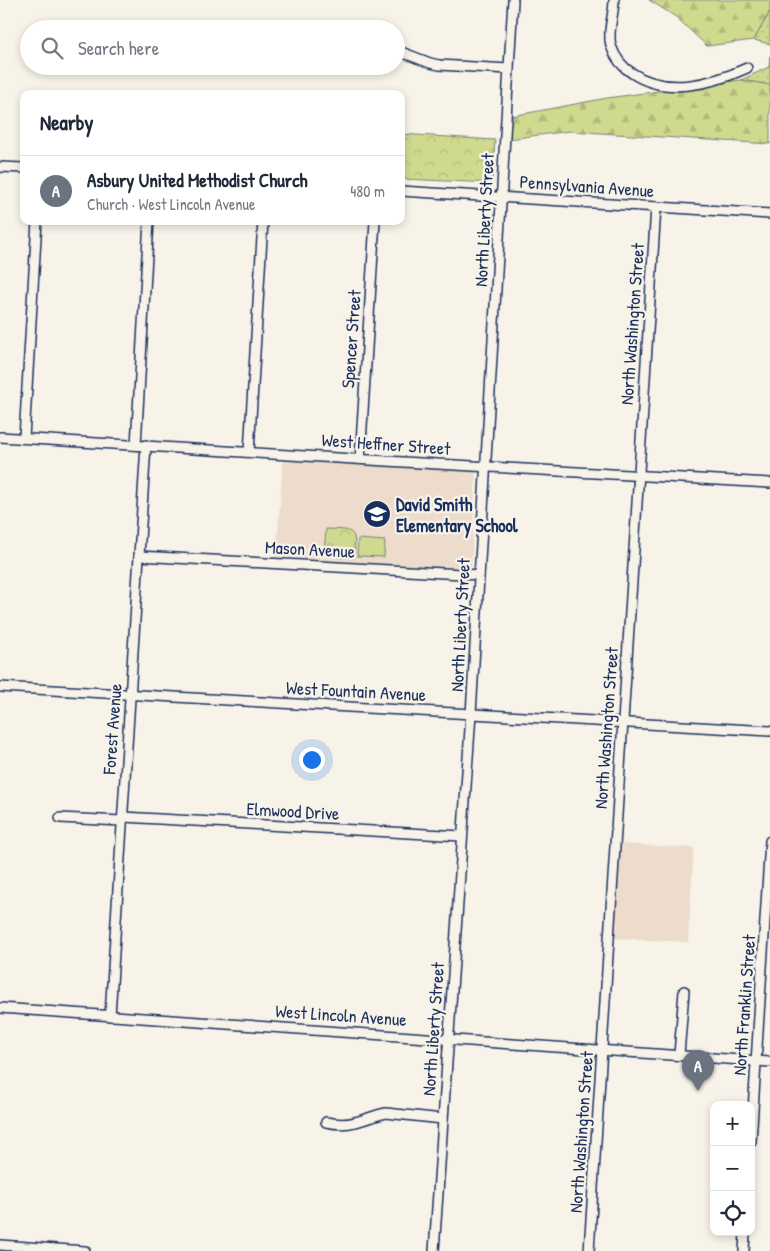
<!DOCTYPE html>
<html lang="en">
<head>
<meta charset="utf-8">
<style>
  body { margin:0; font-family:"Patrick Hand",sans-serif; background:#f6f6f7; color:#1f2937 }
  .controls { position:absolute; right:15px; bottom:15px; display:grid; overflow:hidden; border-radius:10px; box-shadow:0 2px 8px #0003 }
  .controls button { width:45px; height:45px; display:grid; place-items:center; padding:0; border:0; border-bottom:1px solid #e0e1e3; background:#fff; color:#1f2937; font:25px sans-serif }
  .you { position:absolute; left:311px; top:759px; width:18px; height:18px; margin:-12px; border:4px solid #fff; border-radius:50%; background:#1a73e8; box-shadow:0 0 0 8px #1a73e833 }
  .badge { display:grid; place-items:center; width:32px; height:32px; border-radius:50%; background:#111827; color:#fff; font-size:16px; font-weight:700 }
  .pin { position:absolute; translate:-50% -41px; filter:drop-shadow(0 1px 2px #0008) }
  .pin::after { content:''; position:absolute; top:26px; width:18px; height:15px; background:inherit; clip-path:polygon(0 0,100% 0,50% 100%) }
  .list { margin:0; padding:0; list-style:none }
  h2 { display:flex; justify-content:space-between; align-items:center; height:65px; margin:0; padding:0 20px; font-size:21px }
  h2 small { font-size:16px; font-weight:400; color:#747a83 }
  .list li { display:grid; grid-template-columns:32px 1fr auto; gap:15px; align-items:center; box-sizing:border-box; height:70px; padding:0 20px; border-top:1px solid #e0e1e3 }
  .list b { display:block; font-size:19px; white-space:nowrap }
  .list p { margin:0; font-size:16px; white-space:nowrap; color:#747a83 }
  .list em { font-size:16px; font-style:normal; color:#747a83 }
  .icon { flex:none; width:28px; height:28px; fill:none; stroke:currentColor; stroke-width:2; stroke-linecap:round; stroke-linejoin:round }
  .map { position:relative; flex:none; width:770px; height:1251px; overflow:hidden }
  .search { position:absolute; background:#fff; box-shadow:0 2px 8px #0003; left:20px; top:20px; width:385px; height:55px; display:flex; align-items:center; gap:12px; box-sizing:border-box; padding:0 18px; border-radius:28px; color:#747a83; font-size:19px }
  .panel { position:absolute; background:#fff; box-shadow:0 2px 8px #0003; left:20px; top:90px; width:385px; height:135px; border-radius:10px }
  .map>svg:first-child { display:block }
  .built { fill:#eddccb }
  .grass { fill:url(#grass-dots); stroke:#758476 }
  .forest { fill:url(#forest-firs); stroke:#758476 }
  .park { fill:url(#park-crowns); stroke:#758476 }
  .garden { fill:#cfda8e; stroke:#758476 }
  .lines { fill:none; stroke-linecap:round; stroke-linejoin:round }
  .minor-casing { stroke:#1b2f5e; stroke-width:12 }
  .minor { stroke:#f7f3e8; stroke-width:9 }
  .labels { text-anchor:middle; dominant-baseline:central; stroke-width:4.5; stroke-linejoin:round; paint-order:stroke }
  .street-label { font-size:18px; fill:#1b2f5e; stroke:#f7f3e8 }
  .poi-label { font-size:18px; font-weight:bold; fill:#1b2f5e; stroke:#f7f3e8; text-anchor:start }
</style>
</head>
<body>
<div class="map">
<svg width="770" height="1251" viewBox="0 0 770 1251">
  <defs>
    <pattern id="grass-dots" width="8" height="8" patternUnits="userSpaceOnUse" patternTransform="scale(1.25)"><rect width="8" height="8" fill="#cfda8e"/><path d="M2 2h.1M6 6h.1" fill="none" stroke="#b1bb7d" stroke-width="1.8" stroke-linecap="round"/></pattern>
    <pattern id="forest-firs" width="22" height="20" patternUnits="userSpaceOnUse" patternTransform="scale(1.25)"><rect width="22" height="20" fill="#cfda8e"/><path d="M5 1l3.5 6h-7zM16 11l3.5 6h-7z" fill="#b1bb7d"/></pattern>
    <pattern id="park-crowns" width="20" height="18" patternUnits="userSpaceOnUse" patternTransform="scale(1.25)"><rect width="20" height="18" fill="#cfda8e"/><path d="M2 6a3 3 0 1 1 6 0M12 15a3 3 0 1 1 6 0" fill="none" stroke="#b1bb7d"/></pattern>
  </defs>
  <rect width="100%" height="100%" fill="#f7f3e8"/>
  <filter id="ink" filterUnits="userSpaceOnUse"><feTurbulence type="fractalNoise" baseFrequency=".02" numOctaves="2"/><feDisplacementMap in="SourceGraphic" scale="10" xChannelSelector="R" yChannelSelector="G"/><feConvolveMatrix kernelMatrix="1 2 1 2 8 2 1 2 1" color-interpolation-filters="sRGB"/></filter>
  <g filter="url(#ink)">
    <g class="built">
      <path d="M283 461 476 471 471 570 276 557Z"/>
      <path d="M619 844 694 848 688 942 614 938Z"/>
    </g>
    <g class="grass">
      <path d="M770 11V44L754 40Z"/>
      <path d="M770 56V85L741 80 769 67Z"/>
    </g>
    <g class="forest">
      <path d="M649 0H770V11L754 40 707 46 676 17Z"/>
      <path d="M741 80 770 85V144L570 131 509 139 512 116 607 98Z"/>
    </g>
    <g class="park">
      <path d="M401 134 495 140 492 183 401 179Z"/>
      <path d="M326 529C353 530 357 528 354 558L337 557V554L324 553Z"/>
    </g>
    <path class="garden" d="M358 539 385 541 384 557 357 556Z"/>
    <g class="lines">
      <g class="minor-casing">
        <g id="minor">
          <path d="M614 0C614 16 607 30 611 46 615 57 622 67 632 73 666 96 712 84 747 68"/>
          <path d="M396 50 430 63 439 65 509 69"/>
          <path d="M0 167 24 168"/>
          <path d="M401 191 770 214"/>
          <path d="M0 437 386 461 770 483"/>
          <path d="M24 438 37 221"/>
          <path d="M136 445 149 221"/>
          <path d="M249 452 263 221"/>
          <path d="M360 459 375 221"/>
          <path d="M139 556 479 575"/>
          <path d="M0 687 770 731"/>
          <path d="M123 817 462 836"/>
          <path d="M60 818 122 821"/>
          <path d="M0 1008 770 1062"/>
          <path d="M110 1016 146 445"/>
          <path d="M679 1055 684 991"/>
          <path d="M326 1122C336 1124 345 1125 355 1122 365 1120 375 1115 386 1113L443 1119"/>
          <path d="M751 1142 770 841"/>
          <path d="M0 1245 85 1251"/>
          <path d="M434 1251 471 714 513 0"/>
          <path d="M589 1251 656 207"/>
          <path d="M744 1251 745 1232"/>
        </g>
      </g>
      <use href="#minor" class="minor"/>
    </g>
  </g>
  <defs>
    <g id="school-disc" transform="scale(1.4375)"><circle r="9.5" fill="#1b2f5e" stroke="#f7f3e8"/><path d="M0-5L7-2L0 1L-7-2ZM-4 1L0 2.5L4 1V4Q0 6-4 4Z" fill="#fff"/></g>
  </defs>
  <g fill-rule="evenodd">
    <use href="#school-disc" x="377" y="514"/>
  </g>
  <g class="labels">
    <g class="street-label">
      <text transform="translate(587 186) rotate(4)">Pennsylvania Avenue</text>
      <text transform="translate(484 220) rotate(-87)">North Liberty Street</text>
      <text transform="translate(632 324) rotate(-86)">North Washington Street</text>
      <text transform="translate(351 339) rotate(-86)">Spencer Street</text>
      <text transform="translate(386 444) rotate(4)">West Heffner Street</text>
      <text transform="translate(310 549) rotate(3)">Mason Avenue</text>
      <text transform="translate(460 625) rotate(-87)">North Liberty Street</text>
      <text transform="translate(356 691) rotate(3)">West Fountain Avenue</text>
      <text transform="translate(606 728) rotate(-86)">North Washington Street</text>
      <text transform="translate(112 729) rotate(-86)">Forest Avenue</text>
      <text transform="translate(293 811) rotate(3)">Elmwood Drive</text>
      <text transform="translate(744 1005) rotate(-86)">North Franklin Street</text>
      <text transform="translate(341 1015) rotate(4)">West Lincoln Avenue</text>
      <text transform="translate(433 1029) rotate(-86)">North Liberty Street</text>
      <text transform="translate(581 1132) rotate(-86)">North Washington Street</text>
    </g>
    <g class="poi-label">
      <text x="396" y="504">David Smith<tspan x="396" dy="21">Elementary School</tspan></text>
    </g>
  </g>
</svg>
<div class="controls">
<button>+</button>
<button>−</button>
<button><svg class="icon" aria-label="locate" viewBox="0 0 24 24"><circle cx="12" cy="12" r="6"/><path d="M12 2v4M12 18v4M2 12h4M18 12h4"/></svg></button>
</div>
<div class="you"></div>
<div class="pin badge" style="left:698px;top:1091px;background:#6b7280">A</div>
<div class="search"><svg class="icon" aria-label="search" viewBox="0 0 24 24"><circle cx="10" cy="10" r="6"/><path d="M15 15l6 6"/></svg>Search here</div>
<section class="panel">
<h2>Nearby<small></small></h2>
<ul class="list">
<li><span class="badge" style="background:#6b7280">A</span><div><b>Asbury United Methodist Church</b><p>Church · West Lincoln Avenue</p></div><em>480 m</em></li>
</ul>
</section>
</div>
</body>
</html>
